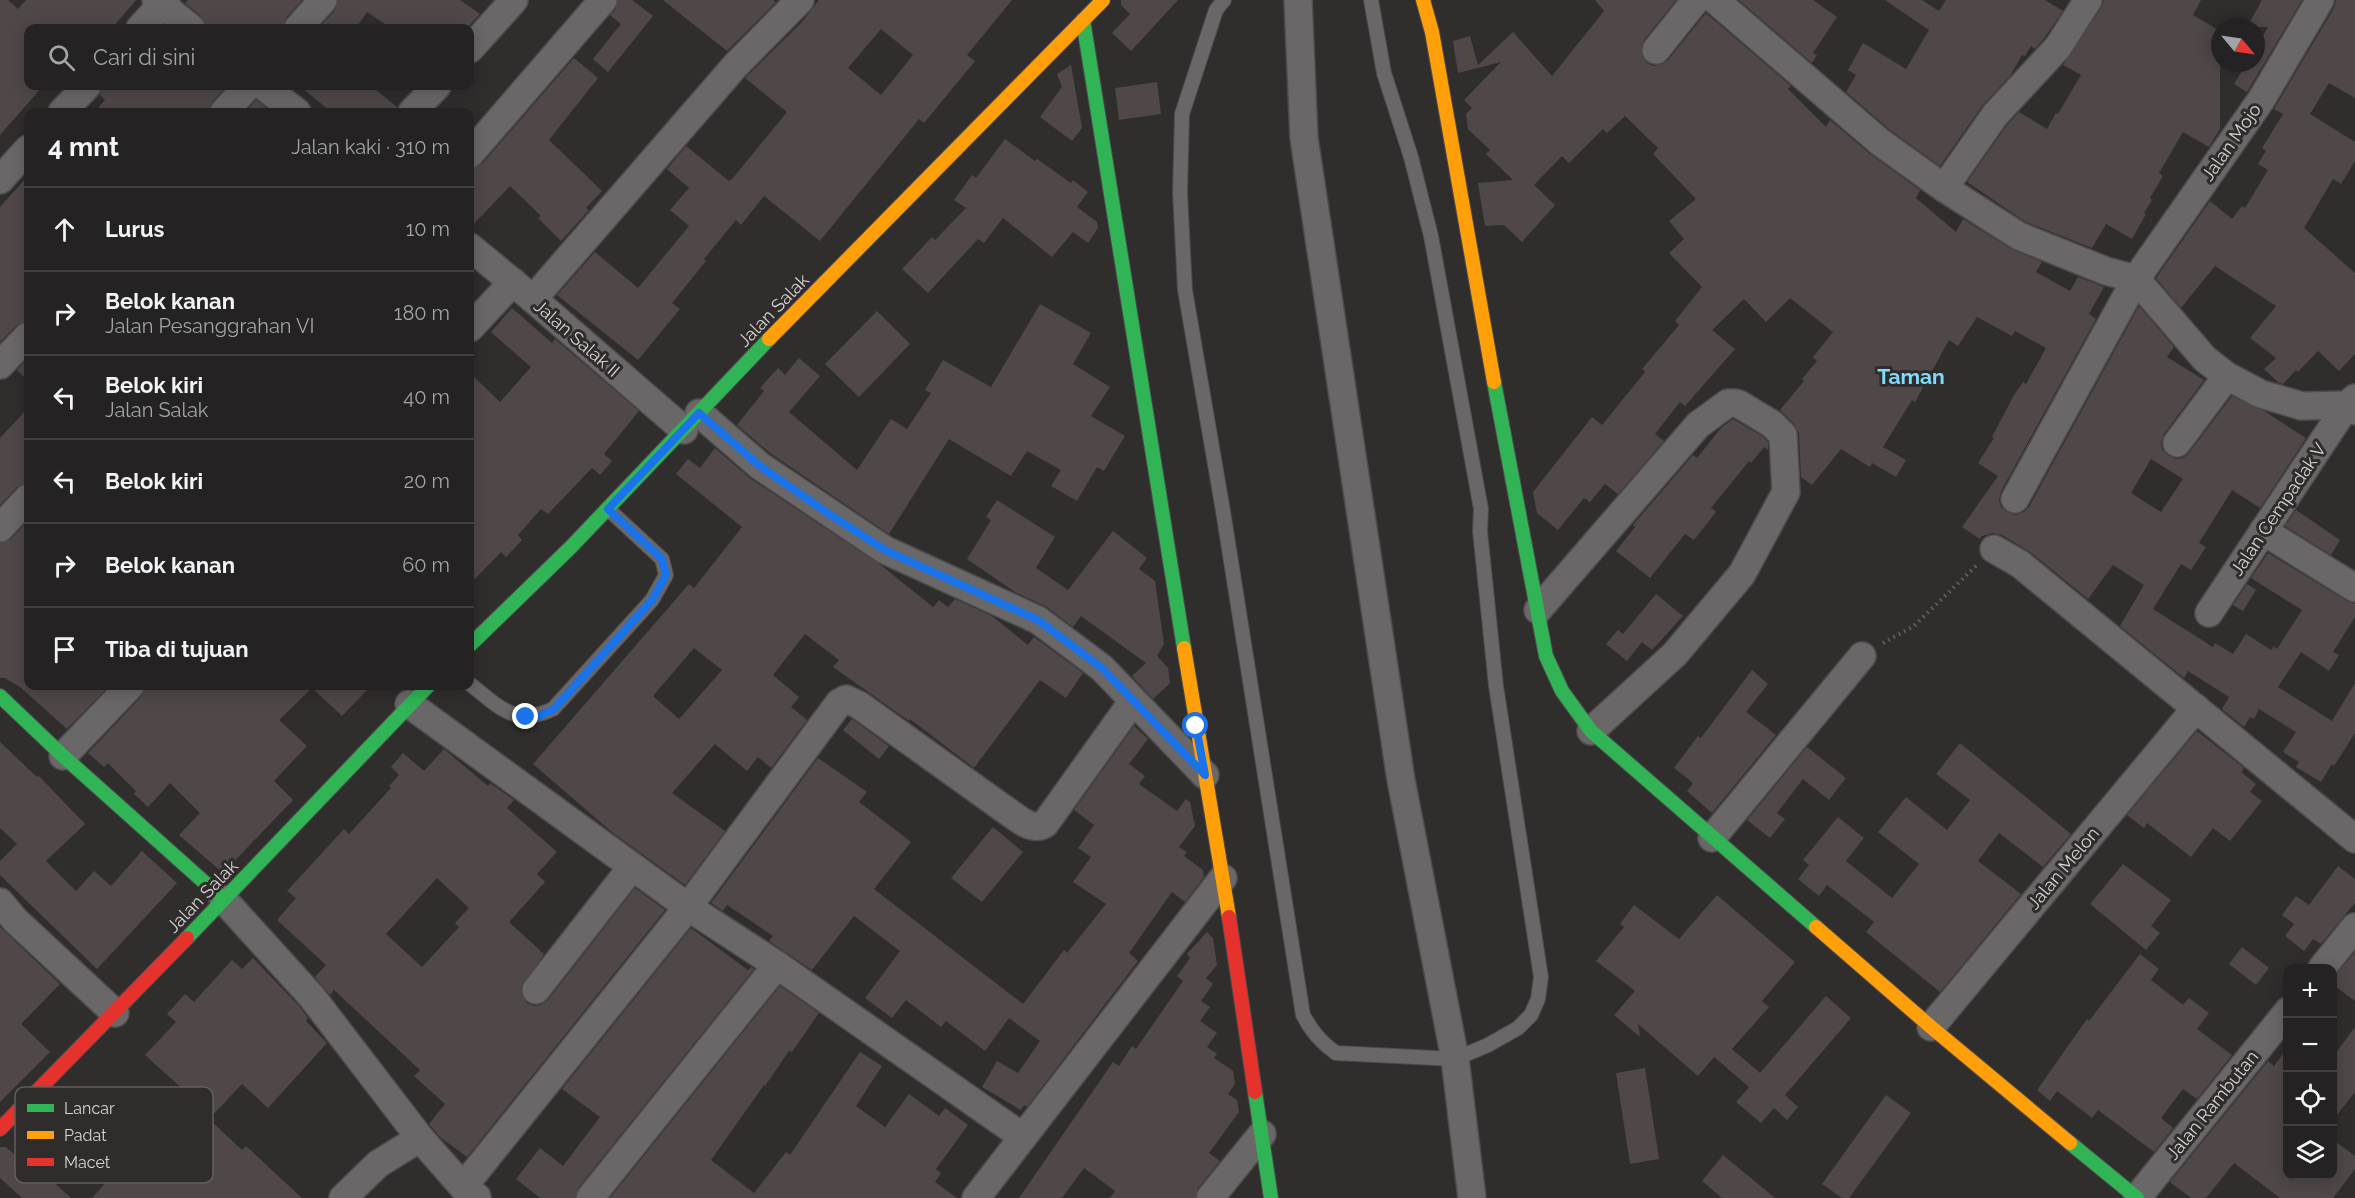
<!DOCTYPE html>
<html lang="id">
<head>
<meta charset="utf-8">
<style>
  body { margin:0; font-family:Raleway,sans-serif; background:#302f2f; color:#f1f3f6 }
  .controls { position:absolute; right:18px; bottom:18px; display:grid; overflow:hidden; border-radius:12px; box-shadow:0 3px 15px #0003 }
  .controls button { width:54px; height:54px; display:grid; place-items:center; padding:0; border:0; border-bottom:2px solid #413f40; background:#242222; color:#f1f3f6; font:30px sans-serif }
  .compass { position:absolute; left:2211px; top:18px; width:54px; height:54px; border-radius:50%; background:#242222; box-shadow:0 3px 15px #0003; rotate:119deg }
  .stop { position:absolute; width:18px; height:18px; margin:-14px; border:4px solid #1a73e8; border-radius:50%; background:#fff }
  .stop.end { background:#1a73e8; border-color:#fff; box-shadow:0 2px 6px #0008 }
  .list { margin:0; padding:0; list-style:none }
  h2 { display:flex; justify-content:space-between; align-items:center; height:78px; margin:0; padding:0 24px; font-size:26px }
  h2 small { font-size:20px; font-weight:400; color:#a3a4a5 }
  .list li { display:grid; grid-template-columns:39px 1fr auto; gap:18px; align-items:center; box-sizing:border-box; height:84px; padding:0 24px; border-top:2px solid #413f40 }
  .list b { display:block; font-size:22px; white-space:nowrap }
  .list p { margin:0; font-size:20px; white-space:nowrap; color:#a3a4a5 }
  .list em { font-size:20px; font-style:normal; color:#a3a4a5 }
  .icon { flex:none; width:33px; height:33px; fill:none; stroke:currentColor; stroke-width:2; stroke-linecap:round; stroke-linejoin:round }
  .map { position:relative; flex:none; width:2355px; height:1198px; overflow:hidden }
  .search { position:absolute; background:#242222; box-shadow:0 3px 15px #0003; left:24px; top:24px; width:450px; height:66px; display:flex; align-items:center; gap:15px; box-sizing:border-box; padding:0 21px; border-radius:12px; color:#a3a4a5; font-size:22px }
  .panel { position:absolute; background:#242222; box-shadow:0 3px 15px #0003; left:24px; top:108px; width:450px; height:582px; border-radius:12px }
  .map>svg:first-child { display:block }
  .building { fill:#504848; fill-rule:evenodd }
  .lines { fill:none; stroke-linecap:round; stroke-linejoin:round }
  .lane-casing { stroke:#4d4b4b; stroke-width:16 }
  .street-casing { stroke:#4d4b4b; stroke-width:30 }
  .fast-casing { stroke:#4d4b4b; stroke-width:16 }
  .slow-casing { stroke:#4d4b4b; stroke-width:16 }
  .jam-casing { stroke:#4d4b4b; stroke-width:16 }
  .path { stroke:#666464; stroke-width:4; stroke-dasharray:1.5 4.5; stroke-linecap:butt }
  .lane { stroke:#6a6768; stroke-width:14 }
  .street { stroke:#6a6768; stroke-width:27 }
  .fast { stroke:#30b455; stroke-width:14 }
  .slow { stroke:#ff9f0a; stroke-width:14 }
  .jam { stroke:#e5322d; stroke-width:14 }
  .route { stroke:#1a73e8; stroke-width:8 }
  .labels { text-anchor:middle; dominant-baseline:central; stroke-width:6; stroke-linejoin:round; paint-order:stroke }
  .street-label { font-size:18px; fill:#d7d3d3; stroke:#312c2c }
  .quarter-label { font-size:21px; font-weight:bold; fill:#7fdcfd; stroke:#312c2c }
  .key { fill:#312c2c; stroke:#635e5e; stroke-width:1.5 }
  .key-label { font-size:16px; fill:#d7d3d3 }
</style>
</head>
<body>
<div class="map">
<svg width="2355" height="1198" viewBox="0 0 2355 1198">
  <rect width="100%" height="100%" fill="#302d2d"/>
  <g class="building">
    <path d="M0 0H8L18 9 26 0H136L112 28H28V86H43L0 135Z"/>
    <path d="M188 0H302L286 18 283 28H206L201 16 185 3Z"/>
    <path d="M338 0H460L480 14 467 28H391L367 12 356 28H319L335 10Z"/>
    <path d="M618 0H632L653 16 608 72 593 59 621 24 610 15 615 10Z"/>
    <path d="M663 0H773L776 2 727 51Z"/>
    <path d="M819 0H1012L967 55 975 61 924 123 919 119 820 241 764 196 741 225 736 220 704 259 706 261 672 303 680 309 638 360 557 295 595 252 638 288 689 226 670 210 689 188 667 169 686 146 729 181 733 178 787 112 745 78 801 23ZM881 29 913 55 881 95 848 68Z"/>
    <path d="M1121 0H1178L1131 51 1112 33 1130 14 1121 5Z"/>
    <path d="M1595 0H1676L1644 40 1641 47 1642 56 1647 63 1654 66 1662 64 1668 60 1706 13 1791 86 1788 89 1826 127 1830 120 1870 154 1920 190 1916 198 1956 232 1963 219 2011 249 2042 262 2036 272 2070 291 2078 277 2104 287 2089 314 2096 319 2001 491 1999 500 2001 507 2007 512 2016 515 2024 512 2029 507 2139 306 2174 347 2167 357 2204 380 2164 434 2161 442 2162 449 2167 455 2176 459 2183 458 2189 453 2232 396 2264 411 2306 438 2260 508 2232 490 2199 543 2206 547 2191 570 2181 564 2153 609 2213 647 2215 643 2233 654 2246 634 2271 650 2274 646 2277 649 2302 610 2251 578 2268 553 2347 601 2355 604V617L2333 652 2339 655 2329 671 2301 652 2278 687 2332 721 2355 683V733L2334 766 2332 764 2321 782 2296 767 2299 762 2283 752 2296 732 2259 709 2254 719 2250 717 2244 727 2222 709 2229 697 2188 671 2184 678 2120 626 2144 585 2113 565 2088 599 2030 552 2002 535 1993 533 1982 536 1980 539 1962 527 1998 476 1978 463 1994 438 1992 437 2014 395 2023 382 2026 384 2046 348 2015 331 2012 336 1977 317 1958 346 1949 340 1915 402 1912 400 1883 447 1906 460 1896 477 1872 463 1870 467 1841 449 1812 485 1801 477 1799 433 1794 424 1780 410 1804 381 1802 379 1817 361 1813 357 1833 332 1790 298 1766 322 1744 299 1712 330 1735 349 1685 406 1680 402 1655 434 1664 441 1618 494 1605 484 1590 502 1584 498 1558 530 1537 513 1533 492 1592 417 1602 425 1645 372 1642 369 1679 325 1675 321 1702 287 1669 253 1684 239 1669 221 1696 199 1653 154 1658 148 1625 116 1607 133 1603 129 1569 163 1562 156 1534 185 1555 205 1522 242 1504 225 1485 226 1478 183 1513 180 1486 154 1490 150 1468 129 1466 114 1472 108 1464 100 1501 62 1458 73 1453 41 1470 36 1478 65 1513 32 1552 76 1604 11ZM2151 459 2183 479 2161 512 2131 493Z"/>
    <path d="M1739 0H1813L1837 17 1813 53 1817 55 1812 63Z"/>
    <path d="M1885 0H1922L1939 11 1946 0H2045L2063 11 2045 37 2035 49 2031 46 2025 56 2022 55 2010 76 1982 106 1940 166 1890 130 1846 92 1856 75 1848 70 1863 43 1906 69 1929 30Z"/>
    <path d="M2104 0H2201L2193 15 2220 31V129L2209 147 2183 132 2159 173 2163 176 2150 198 2152 200 2144 213 2146 214 2132 239 2106 224 2092 248 2026 222 1967 182 2007 125 2019 112 2047 129 2056 113 2058 114 2081 75 2063 65 2101 8Z"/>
    <path d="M2262 0H2302L2247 92 2234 84 2247 63H2256V48L2268 27H2247Z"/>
    <path d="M2336 0H2355V98L2329 83 2310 114 2355 142V161L2341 184 2333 179 2304 228 2355 273V354L2339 371 2318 351 2298 372 2296 370 2283 384 2279 383 2264 369 2276 358 2250 338 2276 306 2215 266 2181 308 2156 278 2210 201 2232 219 2242 206 2245 208 2268 170 2258 164 2266 151 2262 148 2283 114 2274 109 2334 8Z"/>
    <path d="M574 58 598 78 549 140 602 191 586 208 589 210 561 241 538 218 541 216 510 186 470 228V169L482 164Z"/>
    <path d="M1071 65 1082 128 1072 141 1040 117 1062 87 1057 74Z"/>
    <path d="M1157 82 1161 114 1119 120 1115 88Z"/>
    <path d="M102 86H227L212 102 209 112H94L105 100 100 95Z"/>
    <path d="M300 86H371L397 107V112H331Z"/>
    <path d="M256 100 272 112H245Z"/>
    <path d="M1005 139 1035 161 1037 159 1071 183 1073 180 1088 192 1077 207 1097 222 1098 228 1088 243 1073 232 1052 257 1003 218 984 243 978 239 928 293 902 269 932 237 935 240 966 208 954 200 972 175 976 178Z"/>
    <path d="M28 176V321L17 325 0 342V207Z"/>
    <path d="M1040 304 1091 333 1073 364 1110 387 1091 416 1125 436 1104 471 1097 467 1077 501 1051 486 1061 470 1027 451 1011 476 949 439 889 534 770 453 737 425 764 391 760 388 778 368 785 375 799 358 820 376 789 412 857 470 891 419 907 429 931 393 925 390 943 360 991 387Z"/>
    <path d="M512 308 552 343 555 339 639 411 604 454 612 461 600 475 592 468 548 514 541 509 518 535 522 540 506 557 501 552 470 584V373L500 402 531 367 491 332Z"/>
    <path d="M877 311 910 344 859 397 825 364Z"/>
    <path d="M28 358V381L17 370Z"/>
    <path d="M28 408V483L17 487 0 505V438Z"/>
    <path d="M1733 419 1762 436 1768 442V450L1764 447 1751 463 1749 461 1711 508 1716 512 1694 540 1685 534 1650 578 1616 551 1635 527 1633 525 1638 519 1693 455 1697 458 1721 428Z"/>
    <path d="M715 448 751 479 882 566 933 607 939 600 948 607 955 599 992 616 1028 645 1034 637 1083 673 1066 698 1040 680 974 768 910 719 909 721 833 667 839 660 805 634 773 675 799 697 791 707 807 720 771 768 758 757 747 771 715 744 672 793 725 831 685 885 613 833 533 764 689 584 694 588 742 527 676 474 688 459 700 468ZM694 648 722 670 679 719 653 696Z"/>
    <path d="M997 500 1055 537 1036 568 1068 590 1113 531 1147 558 1139 569 1155 581 1164 644 1157 656 1168 668 1170 683 1153 699 1132 676 1146 663 1081 616 1073 627 1047 607 1015 592 967 559 991 520 986 517Z"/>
    <path d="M2296 510 2340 540 2331 555 2285 526Z"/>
    <path d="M28 521V686H109L67 729 20 687 5 678H0V543L11 539Z"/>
    <path d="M2247 584 2256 590 2243 611 2233 605Z"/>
    <path d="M1656 594 1683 616 1652 650 1642 642 1627 661 1606 644 1618 630 1623 634Z"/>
    <path d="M1752 670 1768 684 1746 712 1776 735 1712 813 1687 791 1693 783 1674 768 1698 736 1701 738Z"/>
    <path d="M145 686H371L342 716 312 688 279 720 307 746 274 781 293 800 223 873 179 835 200 813 170 783 148 807 134 794 136 791 108 763 104 767 88 753 141 697Z"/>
    <path d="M852 719 889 746 879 759 843 730Z"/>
    <path d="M1134 726 1148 739 1129 764 1145 776 1139 784 1177 811 1186 799 1190 802 1195 826 1179 847 1187 852 1184 856 1203 870 1204 877 1185 902 1172 892 1129 953 1138 961 1027 1107 1024 1105 1021 1110 982 1087 997 1061 1018 1073 1040 1041 1009 1018 985 1051 946 1021 941 1027 906 1000 892 1018 865 998 900 951 854 916 812 970 769 941 773 936 751 921 727 905 723 911 711 903 818 758 867 792 859 802 911 842 874 889 1023 1004 1064 950 1067 953 1106 904 1073 882 1091 857 1078 848 1094 825 1074 810Z"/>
    <path d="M2197 731 2244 768 2241 772 2256 784 2250 792 2262 801 2230 841 2213 828 2191 857 2147 823 2144 828 2127 815Z"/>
    <path d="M0 742 37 777 39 776 85 824 46 861 76 891 94 871 111 886 142 851 177 883 97 969 0 875V861L17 844 0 828Z"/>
    <path d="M1960 743 2071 834 2043 867 1999 833 1978 861 2021 894 1940 992 1866 932 1874 922 1827 885 1819 896 1798 879 1809 865 1803 860 1838 817 1864 838 1846 861 1892 898 1919 864 1878 832 1906 797 1947 830 1970 800 1936 774Z"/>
    <path d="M1807 747 1846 778 1829 800 1803 779 1777 813 1785 819 1770 838 1747 820Z"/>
    <path d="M444 749 488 786 490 783 514 800 507 808 557 852 537 874 545 882 509 922 544 954 521 987 522 996 527 1003 534 1006 541 1005 548 1000 635 888 665 910 467 1157 440 1137 429 1124 445 1104 414 1076 420 1070 334 990 330 995 315 977 326 965 277 920 296 898 287 891 344 829 349 834 391 788 389 786 399 775 391 767 403 753 424 771ZM437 878 469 908 455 923 459 927 422 967 386 934Z"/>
    <path d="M993 827 1023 852 982 902 951 878Z"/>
    <path d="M2123 864 2171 900 2151 926 2160 933 2146 950 2090 904Z"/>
    <path d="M2338 866 2355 879V903L2321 944 2313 939 2304 951 2285 936 2294 924 2282 915 2296 896 2309 905Z"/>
    <path d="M1717 895 1795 962 1762 1001 1769 1007 1732 1049 1760 1073 1826 996 1851 1018 1785 1095 1798 1107 1787 1120 1774 1108 1761 1123 1736 1102 1749 1087 1714 1057 1698 1076 1638 1024 1640 1037 1614 1015 1635 991 1596 961 1624 927 1620 924 1634 905 1679 939Z"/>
    <path d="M0 927 60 984 21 1024 50 1052 0 1102Z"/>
    <path d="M691 928 748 970 751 967 754 969 578 1188 575 1198H540L516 1179 540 1148 563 1166 600 1117 562 1089Z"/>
    <path d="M1207 932 1213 938 1217 965 1206 978 1213 984 1201 1001 1210 1007 1200 1021 1217 1033 1207 1047 1217 1054 1214 1058 1233 1071 1235 1084 1228 1094 1237 1100 1239 1112 1209 1153 1220 1161 1198 1188 1195 1198H1110L1115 1191 1084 1168 1062 1198H1019L1113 1062 1119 1066 1132 1046 1136 1049 1183 981 1177 976 1190 958 1187 954Z"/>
    <path d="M2242 947 2269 968 2256 985 2229 964Z"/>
    <path d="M2355 952V1001L2332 984V979Z"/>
    <path d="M2140 954 2159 969 2151 980 2183 1005 2189 998 2209 1013 2197 1029 2232 1055 2197 1099 2183 1089 2161 1118 2173 1128 2154 1152 2098 1110 2092 1118 2057 1091 2050 1101 2037 1090 2087 1019 2089 1021Z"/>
    <path d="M253 958 300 1007 308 1018 306 1021 327 1043 268 1108 242 1084 209 1119 242 1150 246 1146 302 1198H92L187 1093 145 1055 176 1022 167 1014 185 994 194 1002 232 960 242 969Z"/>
    <path d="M780 986 819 1013 792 1052 789 1051 765 1086 764 1085 711 1160 754 1193 786 1152 790 1155 860 1052 882 1066 856 1106 885 1127 909 1094 939 1116 945 1108 968 1125 936 1169 941 1173 935 1182 957 1198H610Z"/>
    <path d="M2355 1027V1092L2332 1121V1058Z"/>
    <path d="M2288 1047V1176H2332V1139L2355 1156V1169L2333 1198H2280L2234 1163 2206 1198H2191L2170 1182 2268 1061 2274 1066Z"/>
    <path d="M1645 1068 1659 1159 1630 1164 1616 1073Z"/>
    <path d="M1886 1095 1911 1113 1849 1198H1842L1822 1184Z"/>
    <path d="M0 1147H6L25 1164 29 1160 71 1198H22L0 1178Z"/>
    <path d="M1723 1155 1775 1198H1722L1702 1181Z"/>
  </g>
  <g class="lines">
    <g class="lane-casing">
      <g id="lane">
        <path d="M1224 0 1216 10 1182 114 1180 193 1185 290 1223 511 1303 1015C1312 1032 1321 1042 1336 1053L1455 1059 1488 1045 1518 1028 1531 1015 1538 999 1541 977 1496 686 1480 531 1481 509 1431 236 1411 157 1384 73 1371 0"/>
        <path d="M470 684C499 707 515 727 553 709L652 600 666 575 662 559 608 509"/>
      </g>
    </g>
    <g class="street-casing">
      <g id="street">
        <path d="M156 0 191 28"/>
        <path d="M1298 0 1304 138 1401 780 1455 1059 1472 1198"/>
        <path d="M1715 0 1880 142 1944 188 2019 236 2106 271 2136 279 2205 359 2227 376 2261 394 2302 406 2347 405 2355 411"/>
        <path d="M140 28 166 0"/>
        <path d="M298 28 323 0"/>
        <path d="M470 49 514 0"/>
        <path d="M1656 50 1696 0"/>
        <path d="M263 86 297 112"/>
        <path d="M62 112 87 86"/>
        <path d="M224 112 248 86"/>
        <path d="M412 112 437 86"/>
        <path d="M470 154 603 0"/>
        <path d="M0 180 28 149"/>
        <path d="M1944 188 1995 115 2058 47 2088 0"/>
        <path d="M470 247 533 299 684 430"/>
        <path d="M533 299 735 66 800 0"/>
        <path d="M470 328 513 282"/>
        <path d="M0 365 28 336"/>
        <path d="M699 413 760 466 885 550 1038 620 1102 668 1205 775"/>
        <path d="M2177 443 2227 376"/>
        <path d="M2015 499 2136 279 2261 100 2320 0"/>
        <path d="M0 528 28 498"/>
        <path d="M2263 531 2355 588"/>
        <path d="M1994 549 2020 564 2355 839"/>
        <path d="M1538 610 1698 425 1728 403H1734L1739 404 1772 424 1783 435 1786 492 1742 574 1675 654 1591 731"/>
        <path d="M2209 613 2347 405 2355 398"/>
        <path d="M409 704 688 907 777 965 1023 1137"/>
        <path d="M63 756 130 686"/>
        <path d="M1712 838 1862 656"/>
        <path d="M223 899 312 997 420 1138 463 1187 477 1197"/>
        <path d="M0 902 15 920 115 1013"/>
        <path d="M2322 968 2355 927"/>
        <path d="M536 990 632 867"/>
        <path d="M1931 1027 2196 708"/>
        <path d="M463 1187 688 907 839 703 846 699 859 705 1007 811C1018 818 1031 832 1045 824L1133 701"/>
        <path d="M343 1198 378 1164 420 1138"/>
        <path d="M590 1198 777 965"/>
        <path d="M976 1198 1223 878"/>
        <path d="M1210 1198 1262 1134"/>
        <path d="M2137 1198 2288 1011"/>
      </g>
    </g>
    <g class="fast-casing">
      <g id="fast">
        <path d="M1083 20 1184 648"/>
        <path d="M1494 382 1546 656 1562 691 1591 731 1816 927"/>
        <path d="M470 645 571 547 769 339"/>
        <path d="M0 696 63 756 223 899"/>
        <path d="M187 938 428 686"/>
        <path d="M1255 1092 1271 1198"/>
        <path d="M2070 1143 2137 1198"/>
      </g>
    </g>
    <g class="slow-casing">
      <g id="slow">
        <path d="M1423 0 1432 32 1494 382"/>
        <path d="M769 339 1103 0"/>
        <path d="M1184 648 1229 917"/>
        <path d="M1816 927 1931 1027 2070 1143"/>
      </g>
    </g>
    <g class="jam-casing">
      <g id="jam">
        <path d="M1229 917 1255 1092"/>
        <path d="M0 1129 187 938"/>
      </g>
    </g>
    <path class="path" d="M1883 643 1914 626 1978 564"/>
    <use href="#lane" class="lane"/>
    <use href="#street" class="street"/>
    <use href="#fast" class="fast"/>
    <use href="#slow" class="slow"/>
    <use href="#jam" class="jam"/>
  </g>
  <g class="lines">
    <path class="route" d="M526 717H537L554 709 652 600 666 575 662 559 608 509 699 413 760 466 826 512 885 550 1038 620 1102 668 1205 775 1196 726"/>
  </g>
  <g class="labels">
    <g class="street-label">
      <text transform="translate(2231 142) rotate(-55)">Jalan Mojo</text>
      <text transform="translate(773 310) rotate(-46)">Jalan Salak</text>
      <text transform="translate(577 338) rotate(41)">Jalan Salak II</text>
      <text transform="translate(2278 509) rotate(-56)">Jalan Cempadak V</text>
      <text transform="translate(2063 868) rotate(-50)">Jalan Melon</text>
      <text transform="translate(202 896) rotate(-46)">Jalan Salak</text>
      <text transform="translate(2212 1105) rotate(-51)">Jalan Rambutan</text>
    </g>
    <g class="quarter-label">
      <text x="1911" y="376">Taman</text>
    </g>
  </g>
  <rect x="15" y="1087" width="198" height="96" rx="9" class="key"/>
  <rect x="27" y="1104" width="27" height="8" fill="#30b455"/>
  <rect x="27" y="1131" width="27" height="8" fill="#ff9f0a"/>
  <rect x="27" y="1158" width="27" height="8" fill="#e5322d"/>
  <g class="key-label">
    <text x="64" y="1114">Lancar</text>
    <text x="64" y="1141">Padat</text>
    <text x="64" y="1168">Macet</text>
  </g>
</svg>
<div class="controls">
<button>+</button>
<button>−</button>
<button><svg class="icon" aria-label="locate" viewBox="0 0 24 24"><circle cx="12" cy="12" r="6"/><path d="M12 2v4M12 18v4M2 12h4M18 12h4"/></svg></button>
<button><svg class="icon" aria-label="layers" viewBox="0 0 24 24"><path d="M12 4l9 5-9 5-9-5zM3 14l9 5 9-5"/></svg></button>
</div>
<svg class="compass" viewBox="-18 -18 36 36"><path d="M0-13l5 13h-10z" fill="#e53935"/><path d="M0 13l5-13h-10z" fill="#a3a4a5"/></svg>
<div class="stop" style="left:1196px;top:726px"></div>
<div class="stop end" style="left:526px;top:717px"></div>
<div class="search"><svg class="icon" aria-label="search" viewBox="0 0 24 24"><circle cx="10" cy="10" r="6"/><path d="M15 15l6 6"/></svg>Cari di sini</div>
<section class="panel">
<h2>4 mnt<small>Jalan kaki · 310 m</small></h2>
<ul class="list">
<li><svg class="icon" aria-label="ahead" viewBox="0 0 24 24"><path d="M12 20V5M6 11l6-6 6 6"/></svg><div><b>Lurus</b></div><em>10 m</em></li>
<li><svg class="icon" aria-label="right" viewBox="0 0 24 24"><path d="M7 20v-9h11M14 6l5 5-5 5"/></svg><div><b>Belok kanan</b><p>Jalan Pesanggrahan VI</p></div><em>180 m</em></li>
<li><svg class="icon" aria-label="left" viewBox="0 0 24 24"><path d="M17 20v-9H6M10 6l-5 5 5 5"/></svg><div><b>Belok kiri</b><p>Jalan Salak</p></div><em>40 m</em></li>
<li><svg class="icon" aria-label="left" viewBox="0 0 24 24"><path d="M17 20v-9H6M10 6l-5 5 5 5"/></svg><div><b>Belok kiri</b></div><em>20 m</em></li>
<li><svg class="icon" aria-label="right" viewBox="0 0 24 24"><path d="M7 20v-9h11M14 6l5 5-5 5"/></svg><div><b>Belok kanan</b></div><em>60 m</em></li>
<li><svg class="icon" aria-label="arrive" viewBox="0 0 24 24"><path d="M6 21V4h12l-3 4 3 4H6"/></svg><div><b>Tiba di tujuan</b></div></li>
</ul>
</section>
</div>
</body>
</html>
